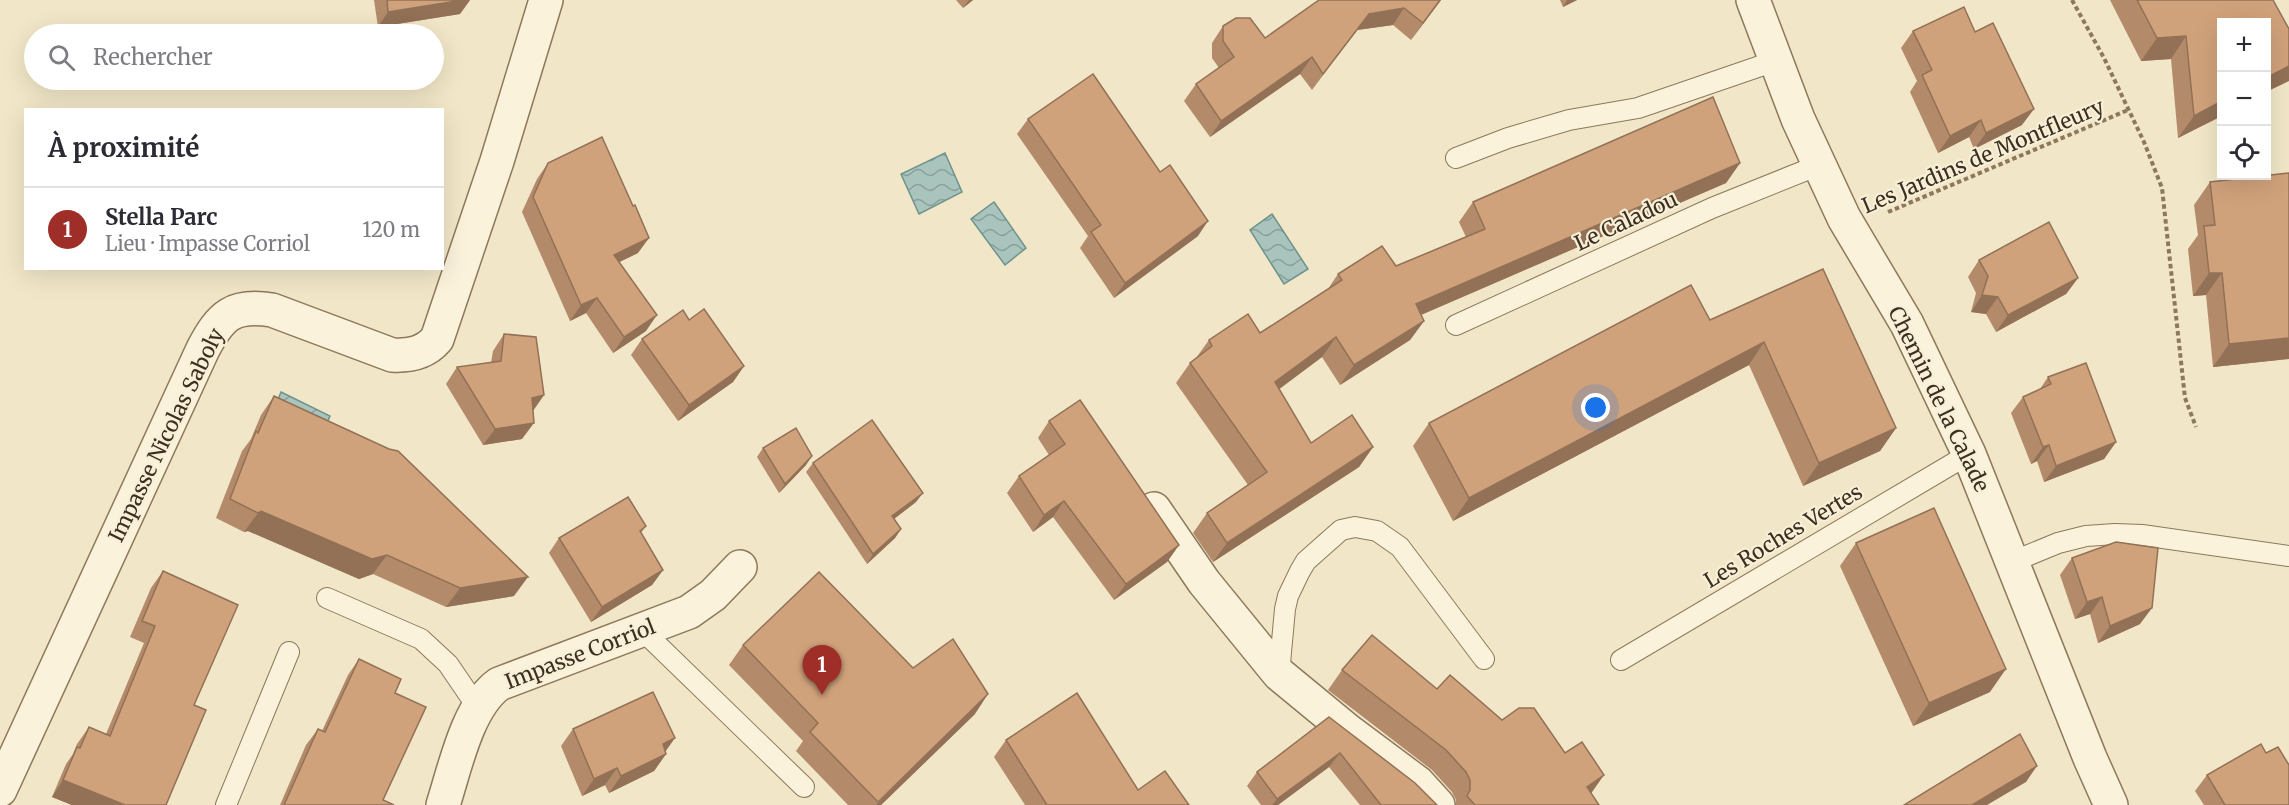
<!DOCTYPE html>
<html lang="fr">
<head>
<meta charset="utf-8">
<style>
  body { margin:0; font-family:Merriweather,serif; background:#f2f2f3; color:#2b2b33 }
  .controls { position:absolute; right:18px; top:18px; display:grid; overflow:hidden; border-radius:0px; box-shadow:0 6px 24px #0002 }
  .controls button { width:54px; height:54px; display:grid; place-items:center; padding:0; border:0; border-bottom:2px solid #e1e1e2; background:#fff; color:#2b2b33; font:30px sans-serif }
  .you { position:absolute; left:1596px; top:408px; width:21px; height:21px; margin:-15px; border:4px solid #fff; border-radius:50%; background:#1a73e8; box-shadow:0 0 0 9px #1a73e833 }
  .badge { display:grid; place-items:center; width:39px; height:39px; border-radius:50%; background:#9f2d28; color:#fff; font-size:20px; font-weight:700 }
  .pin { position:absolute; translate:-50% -50px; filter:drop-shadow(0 2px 3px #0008) }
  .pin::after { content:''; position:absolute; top:32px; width:21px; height:18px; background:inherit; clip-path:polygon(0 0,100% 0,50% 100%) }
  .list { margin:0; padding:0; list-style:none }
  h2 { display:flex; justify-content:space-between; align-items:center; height:78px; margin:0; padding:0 24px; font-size:26px }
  h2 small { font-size:20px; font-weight:400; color:#7c7c81 }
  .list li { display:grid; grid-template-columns:39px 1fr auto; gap:18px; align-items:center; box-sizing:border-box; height:84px; padding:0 24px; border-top:2px solid #e1e1e2 }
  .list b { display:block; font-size:22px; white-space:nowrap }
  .list p { margin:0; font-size:20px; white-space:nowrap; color:#7c7c81 }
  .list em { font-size:20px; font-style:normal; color:#7c7c81 }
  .icon { flex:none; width:33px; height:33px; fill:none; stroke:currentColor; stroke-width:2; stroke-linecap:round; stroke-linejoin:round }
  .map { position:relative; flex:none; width:2289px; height:805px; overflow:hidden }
  .search { position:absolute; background:#fff; box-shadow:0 6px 24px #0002; left:24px; top:24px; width:420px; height:66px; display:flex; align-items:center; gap:15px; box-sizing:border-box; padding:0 21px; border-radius:33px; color:#7c7c81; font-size:22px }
  .panel { position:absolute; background:#fff; box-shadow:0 6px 24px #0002; left:24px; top:108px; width:420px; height:162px; border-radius:0px }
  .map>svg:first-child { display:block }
  .water { fill:url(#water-waves); stroke:#6e938c; stroke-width:1.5 }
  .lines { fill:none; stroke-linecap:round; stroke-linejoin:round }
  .lane-casing { stroke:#8d785b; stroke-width:22 }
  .street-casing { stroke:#8d785b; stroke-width:36 }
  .path { stroke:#8d785b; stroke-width:4; stroke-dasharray:4.5 3; stroke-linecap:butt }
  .lane { stroke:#faf2db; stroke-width:20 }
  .street { stroke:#faf2db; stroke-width:33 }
  .wall { fill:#b38b6a }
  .shaded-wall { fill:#927156 }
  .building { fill:#d0a27b; stroke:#927156; stroke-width:1.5 }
  .labels { text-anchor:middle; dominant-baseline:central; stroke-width:4.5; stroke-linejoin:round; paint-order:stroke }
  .street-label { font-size:21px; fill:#3d2f1f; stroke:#f7efd7 }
</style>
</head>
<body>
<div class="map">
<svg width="2289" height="805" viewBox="0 0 2289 805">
  <defs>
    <pattern id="water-waves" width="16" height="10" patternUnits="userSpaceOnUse" patternTransform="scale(1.5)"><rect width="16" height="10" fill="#a8c4bd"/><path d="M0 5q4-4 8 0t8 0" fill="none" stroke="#8aa099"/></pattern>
  </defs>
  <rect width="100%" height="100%" fill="#f1e6c7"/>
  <g class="water">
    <path d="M945 153 962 192 919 214 901 174Z"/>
    <path d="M994 202 1026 248 1005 265 971 219Z"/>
    <path d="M1272 214 1308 269 1284 284 1250 230Z"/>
    <path d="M281 392 330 416 318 444 270 419Z"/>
  </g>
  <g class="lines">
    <g class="lane-casing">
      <g id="lane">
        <path d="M1456 158 1508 138 1569 120 1638 108 1775 61"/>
        <path d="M1456 325 1712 208 1819 165"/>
        <path d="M2012 562 2058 543 2086 536 2115 534 2142 535 2289 556"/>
        <path d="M327 598 421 639 448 664 478 708"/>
        <path d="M642 630 804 787"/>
        <path d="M1621 660 1969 454"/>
        <path d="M1279 674 1285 609 1288 596 1300 571 1306 561 1341 530 1355 527 1377 531 1400 547 1484 659"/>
        <path d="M226 805 289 652"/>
      </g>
    </g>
    <g class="street-casing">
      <g id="street">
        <path d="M1753 0 1798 119 1844 218 1907 324 1969 454 2090 758 2111 805"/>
        <path d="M1154 509 1204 582 1279 674 1347 730 1418 783 1438 805"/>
        <path d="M0 790 203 349C221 315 233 304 272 310L392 355C410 356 425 353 437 339L497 161 546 0"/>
        <path d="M443 805C455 768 467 707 499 684L689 612 713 595 740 567"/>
      </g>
    </g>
    <g class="path">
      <path d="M2072 0 2104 58 2144 142 2162 188 2185 398 2196 427"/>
      <path d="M1888 212 2128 110"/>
    </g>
    <use href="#lane" class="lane"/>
    <use href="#street" class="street"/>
  </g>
  <g class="wall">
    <path d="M374 0H470L460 14 378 27Z"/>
    <path d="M956 0H973L963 8Z"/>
    <path d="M1441 0 1411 40 1393 25 1357 30 1312 90 1300 74 1210 137 1184 101 1196 84 1219 68 1212 58V43L1223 26 1265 38Z"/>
    <path d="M1560 0H1577L1563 7Z"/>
    <path d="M2110 0H2273L2289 29V80L2178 138 2171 59 2141 61Z"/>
    <path d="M1913 31 1975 32 2022 125 1974 149 1969 137 1938 153 1910 92 1917 81 1901 48Z"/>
    <path d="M1028 119 1198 236 1114 298 1080 248 1088 236 1017 134Z"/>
    <path d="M548 163 638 253 619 262 646 331 613 353 586 313 570 321 522 212 537 179Z"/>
    <path d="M1740 163 1726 183 1421 315 1424 321 1410 340 1340 385 1322 357 1279 389 1311 443 1373 447 1359 467 1213 562 1193 533 1207 513 1248 485 1176 383 1190 363 1196 358 1209 340 1260 333 1328 289 1338 274 1396 266 1466 237 1459 222 1473 202Z"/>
    <path d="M2210 182 2289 359 2213 367 2206 295 2193 296 2188 249 2198 235 2194 205Z"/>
    <path d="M1979 260 2078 278 2066 294 1996 332 1986 314 1971 312 1976 293 1968 277Z"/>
    <path d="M1823 269 1896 428 1880 451 1803 486 1749 365 1453 521 1413 446 1429 423 1710 320Z"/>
    <path d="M504 334 544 395 533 411 522 439 483 445 446 384 457 367 491 363 493 351Z"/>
    <path d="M642 339 744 366 733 382 678 421 631 355Z"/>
    <path d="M2048 377 2116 442 2104 459 2044 482 2037 461 2031 464 2011 413 2023 397 2040 389Z"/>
    <path d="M274 396 514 596 446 607 373 574 359 579 248 531 244 532 216 518 242 451 251 439 261 415Z"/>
    <path d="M1049 421 1179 545 1167 562 1114 600 1053 517 1033 532 1007 493 1019 476 1049 455 1038 438Z"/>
    <path d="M763 448 806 465 779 493 757 457Z"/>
    <path d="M813 463 916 502 894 519 901 529 895 538 867 564 806 472Z"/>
    <path d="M646 526 641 533 663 570 652 585 591 622 549 553 559 538Z"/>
    <path d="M1856 543 1990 692 1913 726 1840 566Z"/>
    <path d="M2072 558 2140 624 2098 643 2090 614 2075 619 2060 575Z"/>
    <path d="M163 571 194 705 166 805H72L52 797 66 764 73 754 77 744 89 727 106 734 144 643 130 637 151 588Z"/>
    <path d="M743 645 913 668 975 714 881 805H848L796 751 803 741 729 665Z"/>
    <path d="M359 659 395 693 383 800 394 805H280L306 745 318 729 322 731 348 675Z"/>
    <path d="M1342 670 1437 689 1502 720 1591 793 1599 805H1456V800L1452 792 1432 770 1328 690Z"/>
    <path d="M1329 717 1435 804 1437 805H1360L1329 767 1278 805H1261L1247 786 1257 772Z"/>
    <path d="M573 729 665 751 666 754 654 771 609 793 605 785 582 796 561 746Z"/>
    <path d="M1006 740 1138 790 1189 805H1025L994 757Z"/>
    <path d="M2266 753 2289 805H2204L2195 791 2207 775Z"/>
  </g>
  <g class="shaded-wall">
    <path d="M463 0H470L460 14 378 27 388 12Z"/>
    <path d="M969 0H973L963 8Z"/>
    <path d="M1440 0H1441L1411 40 1423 23Z"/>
    <path d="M1567 0H1577L1563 7Z"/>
    <path d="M1404 8 1393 25 1357 30 1312 90 1369 14Z"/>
    <path d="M2186 36 2171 59 2141 61 2157 38Z"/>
    <path d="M1312 57 1300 74 1210 137 1221 121Z"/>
    <path d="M2289 66V81L2266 92V78Z"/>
    <path d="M2222 101V116L2178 138 2194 116Z"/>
    <path d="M2034 109 2022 125 1974 149 1986 133Z"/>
    <path d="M1981 120 1969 137 1938 153 1950 136Z"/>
    <path d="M1740 163 1726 183 1402 323 1416 304Z"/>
    <path d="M1208 221 1198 236 1114 298 1125 283Z"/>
    <path d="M649 238 638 253 603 270 614 255Z"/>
    <path d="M2209 273H2222L2206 295 2193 296Z"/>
    <path d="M2078 278 2066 294 1996 332 2008 315Z"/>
    <path d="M1982 295 1998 297 1986 314 1971 312Z"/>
    <path d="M597 298 586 313 570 321 581 305Z"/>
    <path d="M657 315 646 331 613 353 624 337Z"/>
    <path d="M1424 321 1410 340 1340 385 1354 365Z"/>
    <path d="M1336 337 1322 357 1262 402 1275 382Z"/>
    <path d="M2289 338V359L2213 367 2229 344Z"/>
    <path d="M1764 342 1749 365 1453 521 1469 498Z"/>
    <path d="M744 366 733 382 678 421 689 405Z"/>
    <path d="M544 395 532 412V398Z"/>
    <path d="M534 423 522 439 483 445 495 429Z"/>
    <path d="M1896 428 1880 451 1803 486 1819 463Z"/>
    <path d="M2116 442 2104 459 2044 482 2056 466Z"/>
    <path d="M2049 445 2037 461 2031 464 2043 447Z"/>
    <path d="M1373 447 1359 467 1213 562 1227 543Z"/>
    <path d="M812 456 806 465 779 493 785 484Z"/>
    <path d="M923 493 916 502 886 525 892 516Z"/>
    <path d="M1064 501 1053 517 1033 532 1044 515Z"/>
    <path d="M261 511 387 555 373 574 359 579 248 531 244 532 258 513Z"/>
    <path d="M901 529 895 538 867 564 873 554Z"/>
    <path d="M1179 545 1167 562 1114 600 1126 584Z"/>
    <path d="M663 570 652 585 591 622 602 607Z"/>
    <path d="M528 577 514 596 446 607 460 588Z"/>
    <path d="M2102 597 2090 614 2075 619 2087 602Z"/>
    <path d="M2152 608 2140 624 2098 643 2110 626Z"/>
    <path d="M2006 669 1990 692 1913 726 1929 703Z"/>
    <path d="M988 694 975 714 881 805H876Z"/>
    <path d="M675 738 663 755V744Z"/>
    <path d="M1340 753 1329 767 1278 805H1272L1277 799Z"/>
    <path d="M666 754 654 771 609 793 621 776Z"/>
    <path d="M2037 766 2026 782 1987 805H1972Z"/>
    <path d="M617 768 605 785 582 796 594 779Z"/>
    <path d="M1604 775 1590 795 1587 787Z"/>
    <path d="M63 780 124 805H72L52 797Z"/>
  </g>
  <g class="building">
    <path d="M387 0H463L388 12Z"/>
    <path d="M1319 0H1440L1423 23 1404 8 1369 14 1323 74 1312 57 1221 121 1196 84 1234 57 1223 41V26L1236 18H1250L1265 38Z"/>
    <path d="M2137 0H2273L2289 29V66L2266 78V22H2222V101L2194 116 2186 36 2157 38Z"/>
    <path d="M1964 7 1975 32 1993 23 2034 109 1986 133 1981 120 1950 136 1922 75 1932 70 1913 31Z"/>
    <path d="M1093 74 1160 172 1170 165 1208 221 1125 283 1091 232 1101 225 1028 119Z"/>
    <path d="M1713 97 1740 163 1416 304 1424 321 1354 365 1336 337 1275 382 1311 443 1352 415 1373 447 1227 543 1207 513 1267 472 1190 363 1212 346 1209 340 1248 314 1260 333 1342 280 1338 274 1382 246 1396 266 1485 229 1473 202Z"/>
    <path d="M602 137 633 206 635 205 649 238 614 255 657 315 624 337 597 298 581 305 533 197 548 163Z"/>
    <path d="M2289 173V338L2229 344 2222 273H2209L2204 226 2215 225 2210 182Z"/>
    <path d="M2049 222 2078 278 2008 315 1998 297 1982 295 1988 276 1979 260Z"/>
    <path d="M1823 269 1896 428 1819 463 1764 342 1469 498 1429 423 1691 285 1710 320Z"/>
    <path d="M704 309 744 366 689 405 642 339 683 310 689 320Z"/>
    <path d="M504 334 536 337 544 395 532 398 534 423 495 429 457 367 501 361Z"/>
    <path d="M2086 363 2116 442 2056 466 2049 445 2043 447 2023 397 2051 384 2048 377Z"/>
    <path d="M274 396 389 449 398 451 528 577 460 588 387 555 372 559 261 511 258 513 230 499 256 431 258 433Z"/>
    <path d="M1080 400 1179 545 1126 584 1064 501 1044 515 1019 476 1065 444 1049 421Z"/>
    <path d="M872 420 923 493 892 516 901 529 873 554 813 463Z"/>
    <path d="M796 428 812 456 785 484 763 448Z"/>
    <path d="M628 497 646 526 640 531 663 570 602 607 559 538Z"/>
    <path d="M1934 508 2006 669 1929 703 1856 543Z"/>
    <path d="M2116 542 2158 548 2152 608 2110 626 2102 597 2087 602 2072 558Z"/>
    <path d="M163 571 238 605 194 705 206 710 166 805H125L63 780 77 747 80 748 89 727 110 736 155 626 142 621Z"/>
    <path d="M819 572 913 668 953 639 988 694 878 802 810 732 818 723 743 645Z"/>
    <path d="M1372 635 1437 689 1450 675 1502 720 1519 708H1534L1565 753 1582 742 1604 775 1587 787 1599 805H1475L1467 796 1470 790V780L1466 772 1446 750 1342 670Z"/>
    <path d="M359 659 401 679 395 693 426 707 383 800 394 805H284L318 729 325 732Z"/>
    <path d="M653 692 675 738 663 744 666 754 621 776 617 768 594 779 573 729Z"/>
    <path d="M1077 693 1138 790 1165 771 1189 805H1047L1006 740Z"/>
    <path d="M1329 717 1415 783 1437 805H1381L1340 753 1277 799 1257 772Z"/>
    <path d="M2020 734 2037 766 1972 805H1904Z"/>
    <path d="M2261 744 2266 753 2278 747 2289 765V805H2225L2207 775Z"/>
  </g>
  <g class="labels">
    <g class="street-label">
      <text transform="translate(1983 156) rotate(-23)">Les Jardins de Montfleury</text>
      <text transform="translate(1626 221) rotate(-25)">Le Caladou</text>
      <text transform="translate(1939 399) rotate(64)">Chemin de la Calade</text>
      <text transform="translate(166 435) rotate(-64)">Impasse Nicolas Saboly</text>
      <text transform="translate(1783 536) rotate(-31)">Les Roches Vertes</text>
      <text transform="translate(580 654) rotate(-21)">Impasse Corriol</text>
    </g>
  </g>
</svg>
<div class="controls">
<button>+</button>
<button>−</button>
<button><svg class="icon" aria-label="locate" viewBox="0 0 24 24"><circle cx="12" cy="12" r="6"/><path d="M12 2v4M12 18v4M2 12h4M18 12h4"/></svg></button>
</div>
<div class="you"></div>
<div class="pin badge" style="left:822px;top:695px">1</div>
<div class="search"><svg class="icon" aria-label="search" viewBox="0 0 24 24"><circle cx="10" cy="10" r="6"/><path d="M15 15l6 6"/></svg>Rechercher</div>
<section class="panel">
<h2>À proximité<small></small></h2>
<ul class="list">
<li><span class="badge">1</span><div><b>Stella Parc</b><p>Lieu · Impasse Corriol</p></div><em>120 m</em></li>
</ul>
</section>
</div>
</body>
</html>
